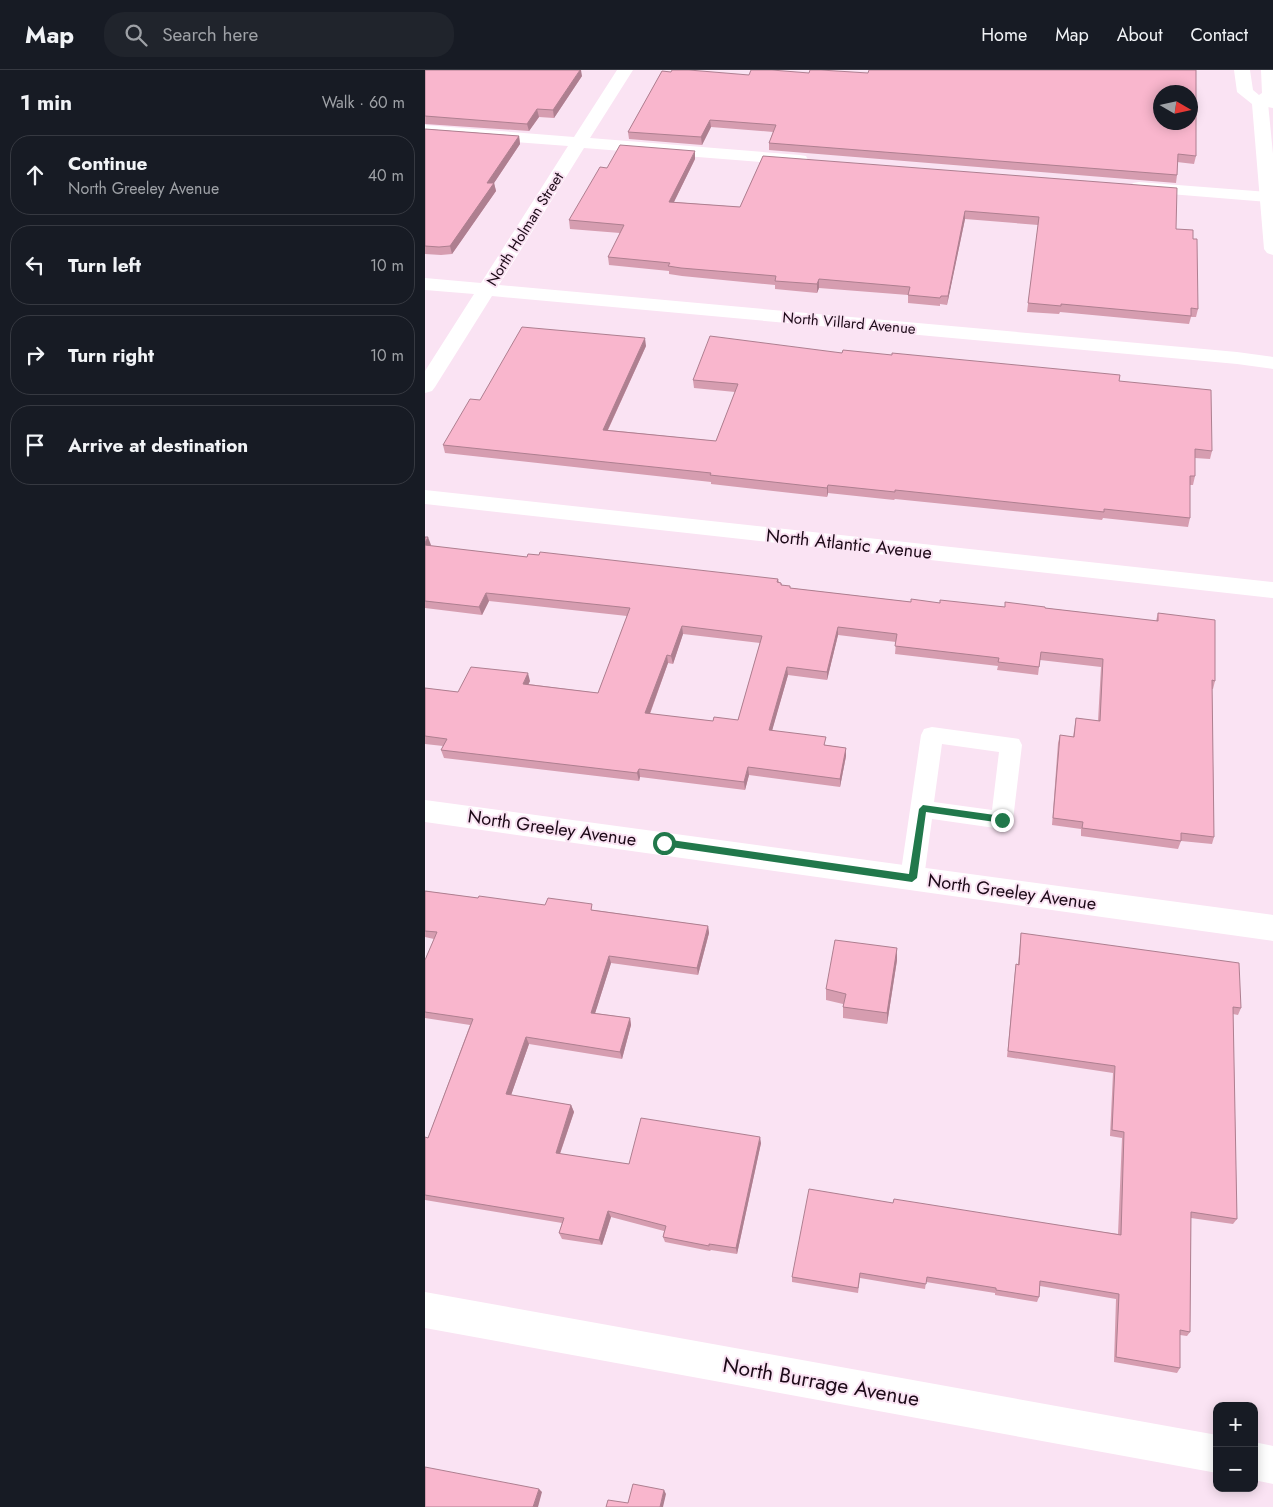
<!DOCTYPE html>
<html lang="en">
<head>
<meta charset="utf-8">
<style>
  body { margin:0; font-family:Jost,sans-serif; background:#20242c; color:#f1f3f6 }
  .controls { position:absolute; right:15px; bottom:15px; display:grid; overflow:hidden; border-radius:10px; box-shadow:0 2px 12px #0003 }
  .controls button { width:45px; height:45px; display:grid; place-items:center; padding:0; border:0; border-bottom:1px solid #363941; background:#171b24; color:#f1f3f6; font:25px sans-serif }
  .compass { position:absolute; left:728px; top:15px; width:45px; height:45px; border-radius:50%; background:#171b24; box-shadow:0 2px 12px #0003; rotate:99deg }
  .stop { position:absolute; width:15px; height:15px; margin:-11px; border:4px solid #21784b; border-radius:50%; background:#fff }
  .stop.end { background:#21784b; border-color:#fff; box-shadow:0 1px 5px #0008 }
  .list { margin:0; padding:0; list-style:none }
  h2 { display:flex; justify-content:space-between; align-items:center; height:65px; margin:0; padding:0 20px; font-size:21px }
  h2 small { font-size:16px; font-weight:400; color:#9ea1a6 }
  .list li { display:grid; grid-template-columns:32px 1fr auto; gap:15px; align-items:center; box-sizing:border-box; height:80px; margin:0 10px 10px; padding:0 10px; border:1px solid #363941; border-radius:20px }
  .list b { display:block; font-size:19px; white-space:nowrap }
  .list p { margin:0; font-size:16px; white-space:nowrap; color:#9ea1a6 }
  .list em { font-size:16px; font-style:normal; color:#9ea1a6 }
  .icon { flex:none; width:28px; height:28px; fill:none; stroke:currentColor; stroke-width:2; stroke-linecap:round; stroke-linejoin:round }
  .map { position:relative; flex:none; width:848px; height:1437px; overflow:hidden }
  header { display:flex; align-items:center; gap:30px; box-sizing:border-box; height:70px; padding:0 25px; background:#171b24; border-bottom:1px solid #363941 }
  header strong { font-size:24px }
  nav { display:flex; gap:28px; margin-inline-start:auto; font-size:18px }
  .search { width:350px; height:45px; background:#20242c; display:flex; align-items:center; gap:12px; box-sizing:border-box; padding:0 18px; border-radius:20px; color:#9ea1a6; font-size:19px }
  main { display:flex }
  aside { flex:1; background:#171b24 }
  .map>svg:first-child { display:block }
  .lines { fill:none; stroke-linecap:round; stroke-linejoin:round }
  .lane { fill:#fff; fill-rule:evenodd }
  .street { fill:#fff; fill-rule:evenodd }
  .secondary { fill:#fff; fill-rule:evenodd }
  .wall { fill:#d69db0; fill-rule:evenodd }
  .shaded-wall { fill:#ae7f90 }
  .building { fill:#f9b6cd; stroke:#ae7f90; fill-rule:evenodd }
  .route { fill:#21784b }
  .labels { text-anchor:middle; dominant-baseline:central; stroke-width:4; stroke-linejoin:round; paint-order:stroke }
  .far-street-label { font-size:15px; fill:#1c0917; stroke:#fae3f3 }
  .street-label { font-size:18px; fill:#1c0917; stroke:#fae3f3 }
  .near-street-label { font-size:21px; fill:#1c0917; stroke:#fae3f3 }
</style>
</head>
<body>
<header>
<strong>Map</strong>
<div class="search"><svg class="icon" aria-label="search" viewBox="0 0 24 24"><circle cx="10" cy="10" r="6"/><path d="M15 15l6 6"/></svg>Search here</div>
<nav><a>Home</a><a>Map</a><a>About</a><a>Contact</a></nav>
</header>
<main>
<aside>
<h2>1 min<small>Walk · 60 m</small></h2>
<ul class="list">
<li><svg class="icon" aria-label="ahead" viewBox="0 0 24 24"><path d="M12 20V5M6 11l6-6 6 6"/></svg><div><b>Continue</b><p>North Greeley Avenue</p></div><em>40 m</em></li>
<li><svg class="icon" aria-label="left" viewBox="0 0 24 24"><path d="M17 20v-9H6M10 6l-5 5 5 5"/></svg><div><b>Turn left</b></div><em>10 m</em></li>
<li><svg class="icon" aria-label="right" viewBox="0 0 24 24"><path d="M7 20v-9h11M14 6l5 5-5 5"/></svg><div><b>Turn right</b></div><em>10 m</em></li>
<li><svg class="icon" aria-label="arrive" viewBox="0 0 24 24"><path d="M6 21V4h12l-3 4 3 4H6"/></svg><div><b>Arrive at destination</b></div></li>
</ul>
</aside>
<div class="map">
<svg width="848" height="1437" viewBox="0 0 848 1437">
  <rect width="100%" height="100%" fill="#fae3f3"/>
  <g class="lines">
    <path class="lane" d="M507 657 594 669 597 675 588 750 585 756 577 759 507 749 499 808 495 815 487 818 479 815 475 808 496 665 499 659ZM517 674 574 682 567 740 509 732Z"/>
    <g class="street">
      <path d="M192 0H208L165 68 375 85 381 86 383 90 381 94 375 95 159 78 74 215 812 282 848 287V299L812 294 67 226 10 317 7 321 0 323V301L49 224 0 220V208L56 213 143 76 0 65V55L149 67Z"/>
      <path d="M835 27 848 28V38L829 35 827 32 829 29Z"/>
      <path d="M714 112 843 122 848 123V131L843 132 708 121 705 117 708 113Z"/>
      <path d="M0 420 848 512V528L0 434Z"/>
      <path d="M0 1222 792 1365V1403L0 1258Z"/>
      <path d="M829 1372 848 1376V1414L829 1410Z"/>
    </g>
    <g class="secondary">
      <path d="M809 0H825L828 20 834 25 837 23 836 0H848V29L843 33 848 84V185L842 183 839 179 827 34 812 22Z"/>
      <path d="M0 730 848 845V871L0 752Z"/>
    </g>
  </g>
  <g class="wall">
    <path d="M0 0 157 6 129 48 114 47 104 61 0 54Z"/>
    <path d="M237 1 771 86 769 94 752 92V105L751 113 344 80V73L348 62 286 57 277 75 204 69 203 62Z"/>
    <path d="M0 59 94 66 95 74 69 113 71 121 27 184 16 185 0 184Z"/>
    <path d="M338 86 751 159 768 169 773 239 771 247H766L764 254 635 242 634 244 602 242 613 155 540 149 522 235 515 234V236L483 233V225L394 218 392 223 350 219V215L257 206 244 204V201L184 195 183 187 195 163 145 159 144 150 182 98 270 89 249 132 315 137Z"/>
    <path d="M221 276 183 360 291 371 310 322 269 318 268 310 417 283 694 311 787 381 785 389 770 388V406L768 415H765V448L763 457 678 448 677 450 470 429 469 430 403 423 402 427 286 414V412L20 383 18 375Z"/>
    <path d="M0 467 6 476 102 487 353 509 354 512 356 513 357 515 365 518 486 532 515 533 580 537 620 538 731 551 733 543 790 611 788 619H787L789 767 787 774 756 771 753 779 656 766V759L627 755 633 673 635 665 648 667 651 648 673 651 676 597 615 590 613 605 572 600 573 596 470 584 471 572 413 565 402 610 363 605 347 660 401 675 421 678V686L415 717 324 705 320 720 215 707 214 711 19 688 16 680 18 676 0 674V618L33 622 105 611 103 614 173 623 202 546 64 531 57 545 0 538ZM258 564 335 573 313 650 288 651 225 644 243 593 248 594Z"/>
    <path d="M0 821 53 828 120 835 169 840 283 856 284 863 273 905 186 893 170 943 205 948 206 955 197 989 104 974 86 1025 146 1035 149 1042 135 1084 204 1094 336 1073 312 1184 286 1180 285 1181 240 1172 238 1167 239 1161 186 1147 177 1175 137 1169 134 1163 137 1153 0 1130V1067L3 1068 45 955 0 948V890L9 869 0 867Z"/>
    <path d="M596 863 816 938 813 945 808 944 812 1149 808 1154 766 1148 765 1262 762 1266 755 1265V1298L752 1303 689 1292 691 1229 615 1216 614 1227 612 1232 570 1225V1223L501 1212 500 1219 435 1208 433 1223 367 1212V1207L468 1133 693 1164 697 1068 685 1066 688 1003 582 987 590 901 591 894H593Z"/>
    <path d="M472 878V890L462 954 418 948V934L401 930V919Z"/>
  </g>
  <g class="shaded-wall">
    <path d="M155 0H156L157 6 129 48 128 40Z"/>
    <path d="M112 39 114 47 104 61 102 54Z"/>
    <path d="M285 50 286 57 277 75 276 67Z"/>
    <path d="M94 66 95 74 69 113 71 121 27 184 25 176 62 113Z"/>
    <path d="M270 81V89L245 140 244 132Z"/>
    <path d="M540 141V149L522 235 523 226Z"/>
    <path d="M394 209V218L392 223V214Z"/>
    <path d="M220 268 221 276 179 368 178 360Z"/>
    <path d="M403 415V423L402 427V418Z"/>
    <path d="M3 467 6 475 2 483 0 479V473Z"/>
    <path d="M61 523 64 531 57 545 54 537Z"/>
    <path d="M257 556 258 564 248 594 246 586Z"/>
    <path d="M413 557V565L402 610V602Z"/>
    <path d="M242 585 243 593 222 651 220 643Z"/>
    <path d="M362 597 363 605 345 668 344 660Z"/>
    <path d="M103 603 105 611 100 622 98 614Z"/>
    <path d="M421 678V686L415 717V709Z"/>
    <path d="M323 697 324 705 320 720 319 712Z"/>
    <path d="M214 699 215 707 214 711 212 703Z"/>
    <path d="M283 856 284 863 273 905 272 898Z"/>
    <path d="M472 878V890L462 954V943Z"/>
    <path d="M184 886 186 893 168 950 166 943Z"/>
    <path d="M205 948 206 955 197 989 195 982Z"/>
    <path d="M101 967 104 974 84 1031 81 1024Z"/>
    <path d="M146 1035 149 1042 133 1089 131 1083Z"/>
    <path d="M335 1067 336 1073 312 1184 311 1178Z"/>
    <path d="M183 1141 186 1147 177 1175 174 1170Z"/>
    <path d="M114 1419 117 1422 113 1437H108Z"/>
    <path d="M239 1420 241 1424 238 1437H235Z"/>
  </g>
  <g class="building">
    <path d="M0 0H155L128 40 112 39 102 54 0 46Z"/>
    <path d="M247 0H264L324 5 326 0H347L384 3 385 0H396L443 3 444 0H771V86L753 84 752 105 344 73 351 55 285 50 276 67 203 62 237 1 246 2ZM736 22H766V52H736Z"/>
    <path d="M0 59 94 66 62 113H69L25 176 14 177 0 176Z"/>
    <path d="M195 75 270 81 244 132 315 137 338 86 752 118 751 159 768 160V169H772L773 239 766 238V246L636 234V236L603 233 614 147 540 141 523 226H516L515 228 483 225 485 217 394 209 392 214 350 211 351 206 256 198 243 196 245 193 183 187 199 155 144 150 175 97 182 98Z"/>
    <path d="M97 257 220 268 178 360 291 371 313 314 268 310 285 266 417 283 418 280 467 285V283L695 305 694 311 786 320 787 381 770 379V406H765V448L679 439V442L470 420V422L403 415 402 418 285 405 286 403 18 375 45 329 55 330Z"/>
    <path d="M0 467H3L0 473Z"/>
    <path d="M0 475 102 487 103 484 114 485 115 482 353 509 352 512 356 513V515L365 516V518L486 532V529L515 533V530L580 537V532L620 537V538L733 551V543L790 550V611L787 610 789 767 756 763V771L657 758 658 752 628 748 635 665 649 667 651 648 675 651 678 589 616 582 614 597 573 592 574 588 470 576 472 564 413 557 402 602 362 597 344 660 401 667 399 675 421 678 415 709 323 697 319 712 214 699 212 703 16 680 22 669 0 666V618L33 622 46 597 103 603 98 614 173 623 205 538 61 523 54 537 0 531ZM257 556 337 566 313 650 289 647 288 651 220 643 242 585 246 586Z"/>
    <path d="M0 821 53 828 54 826 120 835 123 828 167 834 166 840 283 856 272 898 184 886 166 943 205 948 195 982 101 967 81 1024 146 1035 131 1083 204 1094 216 1048 335 1067 311 1178 284 1174V1176L238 1167 241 1156 183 1141 174 1170 134 1163 139 1148 0 1125V1067L3 1068 48 949 0 942V890L12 862 0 861Z"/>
    <path d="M596 863 814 893 816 938 808 937 812 1149 766 1142 765 1262 755 1260V1298L691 1287 694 1224 615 1211 614 1227 571 1220V1218L502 1207 501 1214 435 1203 433 1218 367 1207 384 1119 468 1133 469 1129 696 1165 699 1062 687 1060 690 996 583 981 591 894 594 895Z"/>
    <path d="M410 870 472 878 462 943 418 937 421 924 401 919Z"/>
    <path d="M0 1397 114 1419 108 1437H0Z"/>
    <path d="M208 1414 239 1420 235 1437H181L183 1430 203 1433Z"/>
  </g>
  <path class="route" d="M498 735 577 746 581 750 577 753 501 742 492 808 487 812 239 776 234 773 239 769 484 804 494 739Z"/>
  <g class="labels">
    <g class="far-street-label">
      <text transform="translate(100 159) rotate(-58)">North Holman Street</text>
      <text transform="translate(424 253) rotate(5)">North Villard Avenue</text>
    </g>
    <g class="street-label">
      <text transform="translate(424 474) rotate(6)">North Atlantic Avenue</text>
      <text transform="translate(127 758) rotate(8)">North Greeley Avenue</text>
      <text transform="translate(587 822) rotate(8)">North Greeley Avenue</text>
    </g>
    <g class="near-street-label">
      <text transform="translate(396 1312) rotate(10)">North Burrage Avenue</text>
    </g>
  </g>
</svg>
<div class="controls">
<button>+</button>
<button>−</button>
</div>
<svg class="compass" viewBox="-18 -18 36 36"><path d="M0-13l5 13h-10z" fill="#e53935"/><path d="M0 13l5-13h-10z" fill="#9ea1a6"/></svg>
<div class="stop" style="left:239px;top:773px"></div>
<div class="stop end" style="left:577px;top:750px"></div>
</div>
</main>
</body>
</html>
